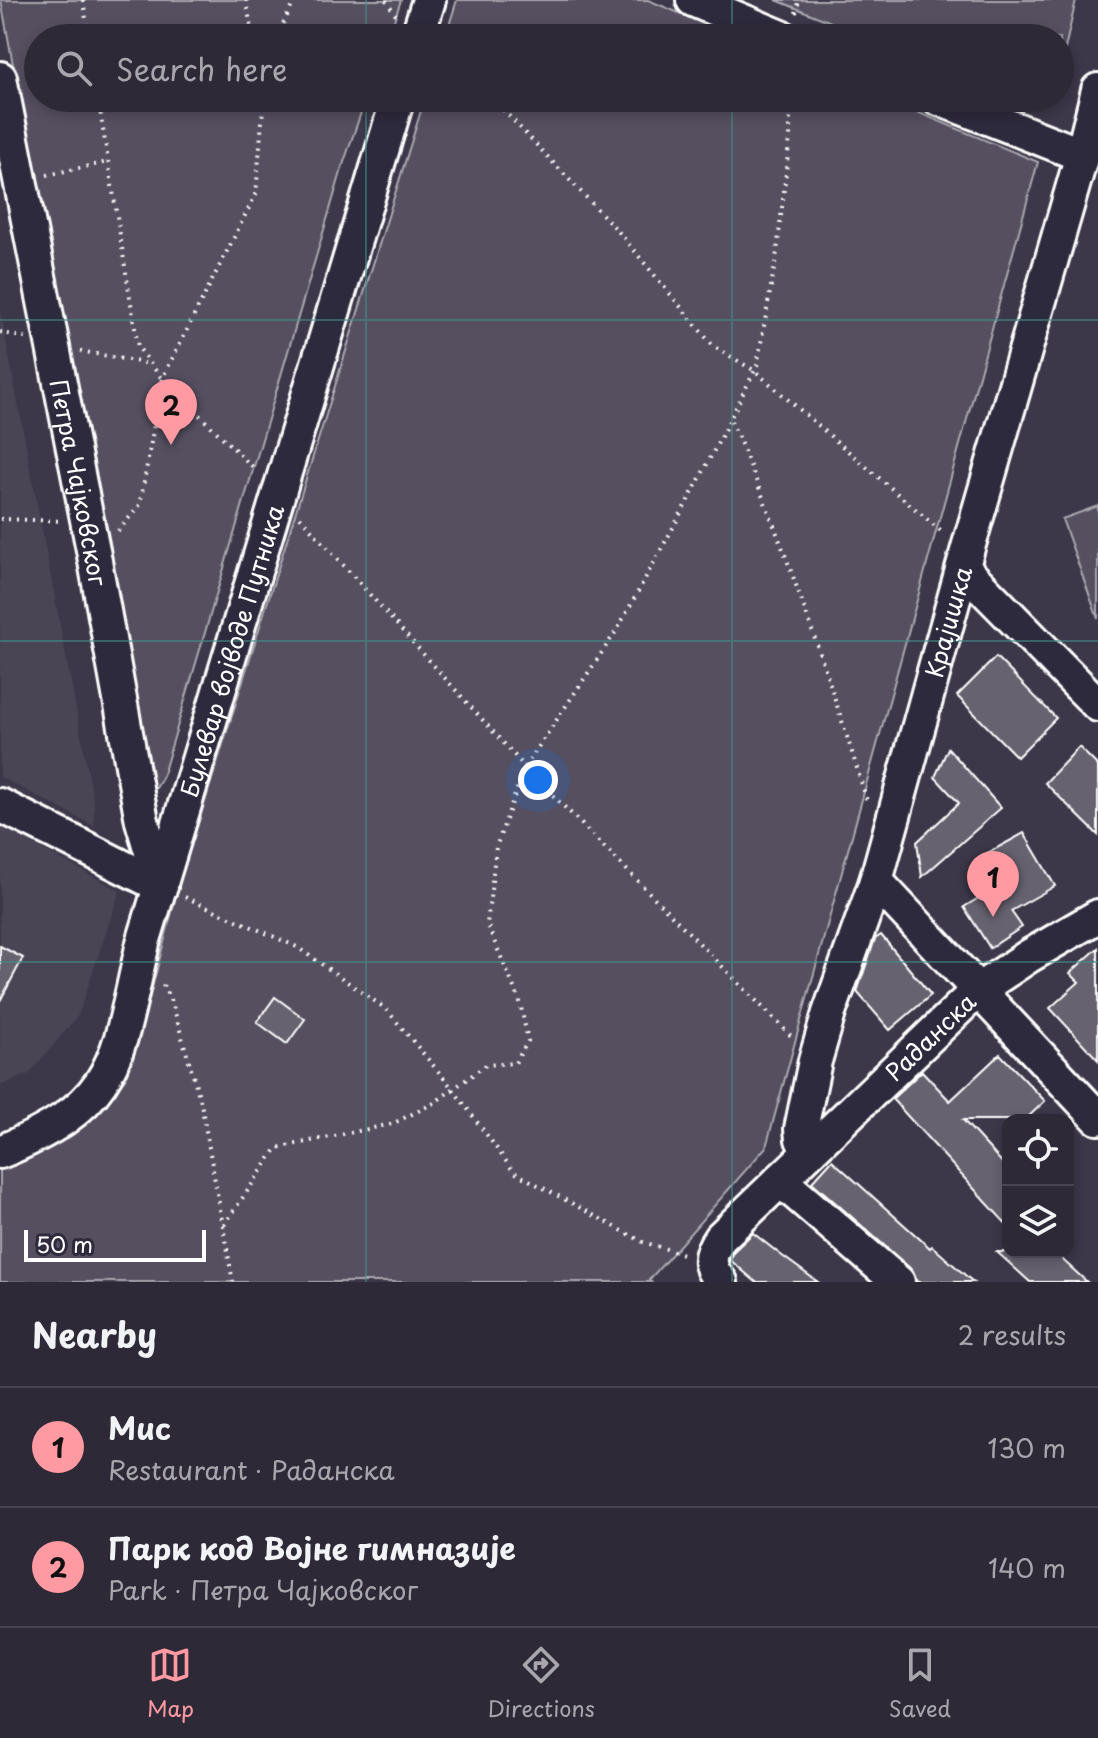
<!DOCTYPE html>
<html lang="en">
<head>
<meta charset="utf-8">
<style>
  body { margin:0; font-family:"Playpen Sans",sans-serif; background:#35313f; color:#f1f3f6 }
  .controls { position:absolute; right:24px; bottom:24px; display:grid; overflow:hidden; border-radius:16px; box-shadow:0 4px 12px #0003 }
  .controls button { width:72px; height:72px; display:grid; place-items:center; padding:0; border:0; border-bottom:2px solid #484552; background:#2d2937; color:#f1f3f6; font:40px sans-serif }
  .scale { position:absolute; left:24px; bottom:20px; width:182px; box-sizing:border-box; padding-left:8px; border:4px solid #fff; border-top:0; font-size:22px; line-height:28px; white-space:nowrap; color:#fff; -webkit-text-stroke:6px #2f2a3d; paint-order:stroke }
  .you { position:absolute; left:538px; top:780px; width:28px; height:28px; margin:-20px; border:6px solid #fff; border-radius:50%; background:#1a73e8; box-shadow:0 0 0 12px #1a73e833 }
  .badge { display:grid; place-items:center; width:52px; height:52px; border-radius:50%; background:#ff9aa2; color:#111; font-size:26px; font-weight:700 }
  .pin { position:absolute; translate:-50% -66px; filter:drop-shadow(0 2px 4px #0008) }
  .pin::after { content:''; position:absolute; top:42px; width:28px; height:24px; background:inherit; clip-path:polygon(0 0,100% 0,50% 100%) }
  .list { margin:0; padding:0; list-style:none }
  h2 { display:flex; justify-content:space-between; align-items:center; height:104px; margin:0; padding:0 32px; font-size:34px }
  h2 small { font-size:26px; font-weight:400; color:#a7a6ad }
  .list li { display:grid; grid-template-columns:52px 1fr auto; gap:24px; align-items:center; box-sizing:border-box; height:120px; padding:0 32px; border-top:2px solid #484552 }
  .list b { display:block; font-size:30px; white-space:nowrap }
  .list p { margin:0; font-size:26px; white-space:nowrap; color:#a7a6ad }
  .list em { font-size:26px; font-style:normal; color:#a7a6ad }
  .icon { flex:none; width:44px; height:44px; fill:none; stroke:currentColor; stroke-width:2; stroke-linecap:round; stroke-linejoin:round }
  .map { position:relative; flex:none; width:1098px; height:1282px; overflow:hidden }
  .search { position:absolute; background:#2d2937; box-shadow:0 4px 12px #0003; left:24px; right:24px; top:24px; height:88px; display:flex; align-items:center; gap:20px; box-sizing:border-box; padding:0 28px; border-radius:44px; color:#a7a6ad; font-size:30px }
  .sheet { height:344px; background:#2d2937 }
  nav { display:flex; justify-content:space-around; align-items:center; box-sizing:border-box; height:112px; border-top:2px solid #484552; background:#2d2937; font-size:22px; color:#a7a6ad }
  nav a { display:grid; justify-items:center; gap:4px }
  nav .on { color:#ff9aa2 }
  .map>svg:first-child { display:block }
  .built { fill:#494455 }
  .green { fill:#555060; stroke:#aaa8b0; stroke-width:2 }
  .building { fill:#666270; stroke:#fff; stroke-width:2 }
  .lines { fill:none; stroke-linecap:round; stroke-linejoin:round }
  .minor-casing { stroke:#fff; stroke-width:38 }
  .path { stroke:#fff; stroke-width:4; stroke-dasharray:2 6; stroke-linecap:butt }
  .minor { stroke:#2f2a3d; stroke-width:32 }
  .grid { fill:none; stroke:#3f918b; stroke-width:2; stroke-opacity:0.55 }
  .labels { text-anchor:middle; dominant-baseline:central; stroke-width:6; stroke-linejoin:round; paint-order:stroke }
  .street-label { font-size:24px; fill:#fff; stroke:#2f2a3d }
</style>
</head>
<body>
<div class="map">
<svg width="1098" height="1282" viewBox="0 0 1098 1282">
  <rect width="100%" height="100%" fill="#3c3749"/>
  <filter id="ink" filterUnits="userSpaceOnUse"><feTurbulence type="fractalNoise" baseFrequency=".0125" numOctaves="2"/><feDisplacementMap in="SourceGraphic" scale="16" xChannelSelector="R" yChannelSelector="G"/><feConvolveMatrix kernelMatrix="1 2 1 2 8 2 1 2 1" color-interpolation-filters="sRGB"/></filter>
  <g filter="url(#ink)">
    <g class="built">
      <path d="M0 309 94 803V826L0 777Z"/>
      <path d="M0 826 120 891 78 1016 29 1074 0 1086Z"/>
    </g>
    <g class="green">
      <path d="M1 0H401L388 38H38V98H366L344 162 162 778 156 788 147 786Z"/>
      <path d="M457 0H648L739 38H445Z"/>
      <path d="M776 0H1076L1060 71V38H871Z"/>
      <path d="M425 98H883L1038 162 766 1147 649 1280 651 1282H0V1161L106 1100 125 1079 136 1049 179 885Z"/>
      <path d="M1098 506V619L1062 519Z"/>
    </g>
    <g class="building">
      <path d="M996 657 1056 718 1017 757 957 696Z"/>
      <path d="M1079 747 1098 766V835L1045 783Z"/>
      <path d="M948 748 1001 808 922 877 917 842 959 803 935 777Z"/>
      <path d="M1024 833 1055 886 1011 911 1022 927 990 948 964 907 1003 883 986 854Z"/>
      <path d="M881 935 931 995 890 1030 857 992 875 939Z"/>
      <path d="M0 946 23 958 0 1001Z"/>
      <path d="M1098 948V1060L1050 1008 1079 982 1070 973Z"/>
      <path d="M275 997 305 1019 287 1044 257 1022Z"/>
      <path d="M1000 1054 1045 1101 1025 1120H963L1008 1169V1226L892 1099 922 1071 950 1101Z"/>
      <path d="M832 1160 930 1248 932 1246 973 1282H917L910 1268 812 1182Z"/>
      <path d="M753 1233 781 1255 818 1282H756L730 1260 735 1250Z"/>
      <path d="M997 1252H1054L1087 1282H1030Z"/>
    </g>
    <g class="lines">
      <g class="minor-casing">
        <g id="minor">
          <path d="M693 0 784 38"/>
          <path d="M417 38 429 0"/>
          <path id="s1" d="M0 78 93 550 142 821 161 886"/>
          <path d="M937 98 1082 155"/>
          <path d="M963 568 1098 705"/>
          <path d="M0 805 161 886"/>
          <path d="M876 881 1098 1118"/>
          <path id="s2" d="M808 1151 802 1139 801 1129 815 1061 829 1013 876 881 968 548 1082 155 1098 90"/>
          <path id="s3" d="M0 1152C121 1102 116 1060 143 943L398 98"/>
          <path d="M780 1180 898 1282"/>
          <path id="s4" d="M721 1282C707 1266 708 1255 720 1238L978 990 1029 956 1098 916"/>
        </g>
      </g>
      <g class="path">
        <path d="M83 0 89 38"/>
        <path d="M246 0 253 38"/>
        <path d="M386 0 396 15"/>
        <path d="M796 13 799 0"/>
        <path d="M276 38 295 0"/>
        <path d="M98 98 138 347 162 379 256 470"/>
        <path d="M492 98 618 231 713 346 755 371 943 533"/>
        <path d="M98 102 120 98"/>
        <path d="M47 175 108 162"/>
        <path d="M0 332 25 338"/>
        <path d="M80 351 150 364"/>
        <path d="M731 421C786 546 828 674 868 804"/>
        <path d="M300 517 525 767 794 1039"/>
        <path d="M0 519 62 521"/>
        <path d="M118 531 140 505 162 379 256 194 263 109 261 98"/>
        <path d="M185 897 297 947 386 1009 453 1089 514 1172 643 1242 683 1254"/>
        <path d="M163 985 173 1006 201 1103 233 1282"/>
        <path d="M224 1225 277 1148 392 1124 434 1103 486 1065 515 1063 528 1041 520 1002 487 924 496 847 525 767 617 630 698 482 757 366 777 252 790 136V98"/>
      </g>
      <use href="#minor" class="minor"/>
    </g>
  </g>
  <path class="grid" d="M366 0V38M732 0V38M366 98V1282M732 98V1282M0 320H1098M0 641H1098M0 962H1098"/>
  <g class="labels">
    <g class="street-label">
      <text stroke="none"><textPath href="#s1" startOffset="412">Петра Чајковског</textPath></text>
      <text stroke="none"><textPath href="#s2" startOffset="552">Крајишка</textPath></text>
      <text stroke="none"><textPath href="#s3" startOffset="576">Булевар војводе Путника</textPath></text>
      <text stroke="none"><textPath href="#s4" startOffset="340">Раданска</textPath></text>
    </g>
  </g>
</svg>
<div class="controls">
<button><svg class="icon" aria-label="locate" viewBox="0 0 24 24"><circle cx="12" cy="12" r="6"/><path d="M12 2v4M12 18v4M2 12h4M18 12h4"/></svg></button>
<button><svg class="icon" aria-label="layers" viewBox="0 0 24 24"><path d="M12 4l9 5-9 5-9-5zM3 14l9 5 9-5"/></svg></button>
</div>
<div class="scale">50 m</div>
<div class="you"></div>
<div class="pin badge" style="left:993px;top:917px">1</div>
<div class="pin badge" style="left:171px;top:445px">2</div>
<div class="search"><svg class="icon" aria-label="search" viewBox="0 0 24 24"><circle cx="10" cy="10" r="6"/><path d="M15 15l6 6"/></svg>Search here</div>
</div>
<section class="sheet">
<h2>Nearby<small>2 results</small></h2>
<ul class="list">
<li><span class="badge">1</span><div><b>Мис</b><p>Restaurant · Раданска</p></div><em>130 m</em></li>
<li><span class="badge">2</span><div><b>Парк код Војне гимназије</b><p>Park · Петра Чајковског</p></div><em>140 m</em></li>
</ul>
</section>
<nav>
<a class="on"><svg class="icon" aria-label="map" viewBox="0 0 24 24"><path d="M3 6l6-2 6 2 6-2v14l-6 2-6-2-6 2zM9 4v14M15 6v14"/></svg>Map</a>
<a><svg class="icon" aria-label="directions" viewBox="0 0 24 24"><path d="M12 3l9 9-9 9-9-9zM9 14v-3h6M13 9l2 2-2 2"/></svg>Directions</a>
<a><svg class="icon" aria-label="saved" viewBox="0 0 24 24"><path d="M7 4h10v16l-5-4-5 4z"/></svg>Saved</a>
</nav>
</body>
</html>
